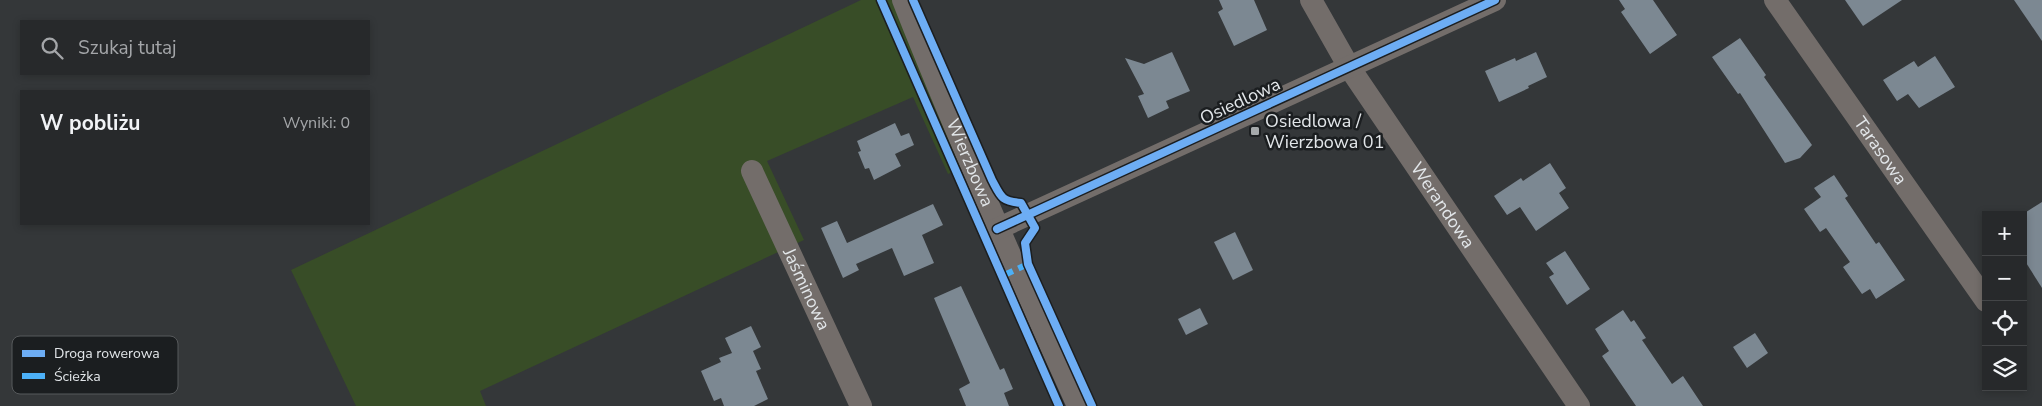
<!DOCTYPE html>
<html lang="pl">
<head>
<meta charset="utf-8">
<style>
  body { margin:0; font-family:"Nunito Sans",sans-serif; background:#333537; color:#f1f3f6 }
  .controls { position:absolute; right:15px; bottom:15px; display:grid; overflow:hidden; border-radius:0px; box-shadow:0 2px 8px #0003 }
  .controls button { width:45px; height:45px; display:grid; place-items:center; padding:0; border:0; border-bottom:1px solid #434547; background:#27292b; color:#f1f3f6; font:25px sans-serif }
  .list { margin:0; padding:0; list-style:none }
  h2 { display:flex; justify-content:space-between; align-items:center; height:65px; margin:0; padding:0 20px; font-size:21px }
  h2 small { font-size:16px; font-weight:400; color:#a4a6a9 }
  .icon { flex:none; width:28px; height:28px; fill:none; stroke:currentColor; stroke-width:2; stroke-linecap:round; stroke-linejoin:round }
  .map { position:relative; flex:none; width:2042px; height:406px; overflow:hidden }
  .search { position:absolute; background:#27292b; box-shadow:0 2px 8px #0003; left:20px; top:20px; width:350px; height:55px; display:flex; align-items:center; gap:12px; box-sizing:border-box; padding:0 18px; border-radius:0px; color:#a4a6a9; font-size:19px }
  .panel { position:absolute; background:#27292b; box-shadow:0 2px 8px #0003; left:20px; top:90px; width:350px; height:135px; border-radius:0px }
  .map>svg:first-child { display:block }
  .green { fill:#384d27 }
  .building { fill:#7c8892 }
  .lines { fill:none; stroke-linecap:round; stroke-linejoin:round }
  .minor { stroke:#736d6a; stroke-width:22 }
  .quiet { stroke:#4cb0f7; stroke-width:6; stroke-dasharray:12 6; stroke-linecap:butt }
  .cycleway-casing { stroke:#1b1e20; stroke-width:11 }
  .cycleway { stroke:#6dadf4; stroke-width:8 }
  .poi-dot { fill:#a5a9ab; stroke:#1b1e20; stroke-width:2 }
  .labels { text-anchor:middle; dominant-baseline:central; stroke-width:5; stroke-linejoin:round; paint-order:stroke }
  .street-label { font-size:18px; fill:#e2e6e9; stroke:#1b1e20 }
  .poi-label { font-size:18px; fill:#e2e6e9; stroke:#1b1e20; text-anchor:start }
  .key { fill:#1b1e20; stroke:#575a5c; stroke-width:1 }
  .key-label { font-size:14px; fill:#e2e6e9 }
</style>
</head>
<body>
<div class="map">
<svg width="2042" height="406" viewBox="0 0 2042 406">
  <rect width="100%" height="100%" fill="#343739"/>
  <path class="green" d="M861 0H903L971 164 948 174 913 97 767 161 804 240 480 391 486 406H356L291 270Z"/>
  <g class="building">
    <path d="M1219 0H1254L1267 30 1234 46 1218 12 1223 9Z"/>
    <path d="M1619 0H1653L1677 35 1650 54 1621 12 1625 9Z"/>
    <path d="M1845 0H1902L1863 26Z"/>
    <path d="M2014 0H2042V41Z"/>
    <path d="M1740 38 1766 75 1764 77 1812 145 1800 158 1785 163 1740 93 1738 94 1712 57Z"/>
    <path d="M1172 52 1190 91 1166 101 1169 108 1148 118 1138 96 1144 94 1125 58 1144 64Z"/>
    <path d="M1536 52 1547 77 1528 86 1529 88 1499 102 1485 71 1515 58 1516 61Z"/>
    <path d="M1935 56 1955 87 1919 108 1908 94 1897 101 1883 80 1914 61 1918 67Z"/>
    <path d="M895 123 901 136 909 133 914 145 895 154 901 166 874 180 869 168 865 169 858 152 861 151 857 141Z"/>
    <path d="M1550 163 1566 188 1559 193 1569 208 1536 231 1520 207 1507 215 1494 196 1521 178 1523 181Z"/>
    <path d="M1834 175 1848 196 1845 198 1876 244 1879 242 1905 280 1876 299 1870 289 1862 294 1843 267 1850 262 1826 228 1820 232 1804 209 1821 197 1814 188Z"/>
    <path d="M2042 202V288L2023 258V214Z"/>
    <path d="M933 204 943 225 922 235 934 263 904 276 892 248 856 264 859 270 843 278 821 228 837 221 847 243Z"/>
    <path d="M1235 232 1253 270 1233 280 1214 242Z"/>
    <path d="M1565 251 1590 289 1567 305 1549 277 1554 274 1546 263Z"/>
    <path d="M961 286 1000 370 1004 368 1013 389 1004 393 1009 406H966L959 389 970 383 934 298Z"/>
    <path d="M1200 308 1208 324 1186 335 1178 319Z"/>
    <path d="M1623 310 1631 322 1634 320 1646 338 1642 340 1672 384 1683 376 1703 406H1636L1602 356 1609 351 1595 329Z"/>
    <path d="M751 326 761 347 753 351 761 369 756 371 768 399 754 406H724L721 398 714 401 701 371 721 362 719 358 732 353 725 338Z"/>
    <path d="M1755 333 1768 353 1747 368 1733 347Z"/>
  </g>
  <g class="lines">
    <g class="minor">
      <path id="s1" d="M903 0C957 137 1017 272 1078 406"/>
      <path id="s2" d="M1311 0 1349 67 1579 406"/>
      <path id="s3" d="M1775 0 1986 301"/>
      <path id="s4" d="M752 171 861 406"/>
      <path d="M997 229 1495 0"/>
    </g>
    <path class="quiet" d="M1002 276 1028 264"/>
    <g class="cycleway-casing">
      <g id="cycleway">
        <path d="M881 0 1059 406"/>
        <path d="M913 0 992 180C1001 197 1001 201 1021 203L1035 228 1025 243 1028 264 1092 406"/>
        <path d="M997 229 1495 0"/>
      </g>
    </g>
    <use href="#cycleway" class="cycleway"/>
  </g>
  <rect class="poi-dot" x="1250" y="126" width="10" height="10" rx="2.5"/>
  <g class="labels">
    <g class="street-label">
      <text transform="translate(1240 101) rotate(-25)">Osiedlowa</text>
      <text stroke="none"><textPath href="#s3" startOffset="184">Tarasowa</textPath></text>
      <text stroke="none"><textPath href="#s1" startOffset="176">Wierzbowa</textPath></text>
      <text stroke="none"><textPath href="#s2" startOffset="244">Werandowa</textPath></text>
      <text stroke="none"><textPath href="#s4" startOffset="130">Jaśminowa</textPath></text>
    </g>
    <g class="poi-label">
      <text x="1265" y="121">Osiedlowa /<tspan x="1265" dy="21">Wierzbowa 01</tspan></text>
    </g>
  </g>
  <rect x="12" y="336" width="166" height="58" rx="8" class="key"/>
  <rect x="22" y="350" width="23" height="7" fill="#6dadf4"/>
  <rect x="22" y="373" width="23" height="6" fill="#4cb0f7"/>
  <g class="key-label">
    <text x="54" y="358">Droga rowerowa</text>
    <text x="54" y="381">Ścieżka</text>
  </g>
</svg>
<div class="controls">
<button>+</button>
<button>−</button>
<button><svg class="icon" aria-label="locate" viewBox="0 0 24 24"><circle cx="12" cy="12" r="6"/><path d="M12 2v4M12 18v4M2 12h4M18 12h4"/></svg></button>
<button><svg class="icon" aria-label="layers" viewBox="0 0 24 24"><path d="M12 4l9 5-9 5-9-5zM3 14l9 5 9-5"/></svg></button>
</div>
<div class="search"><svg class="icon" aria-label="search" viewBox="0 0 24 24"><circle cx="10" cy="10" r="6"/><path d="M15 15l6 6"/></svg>Szukaj tutaj</div>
<section class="panel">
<h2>W pobliżu<small>Wyniki: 0</small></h2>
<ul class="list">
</ul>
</section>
</div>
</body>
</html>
